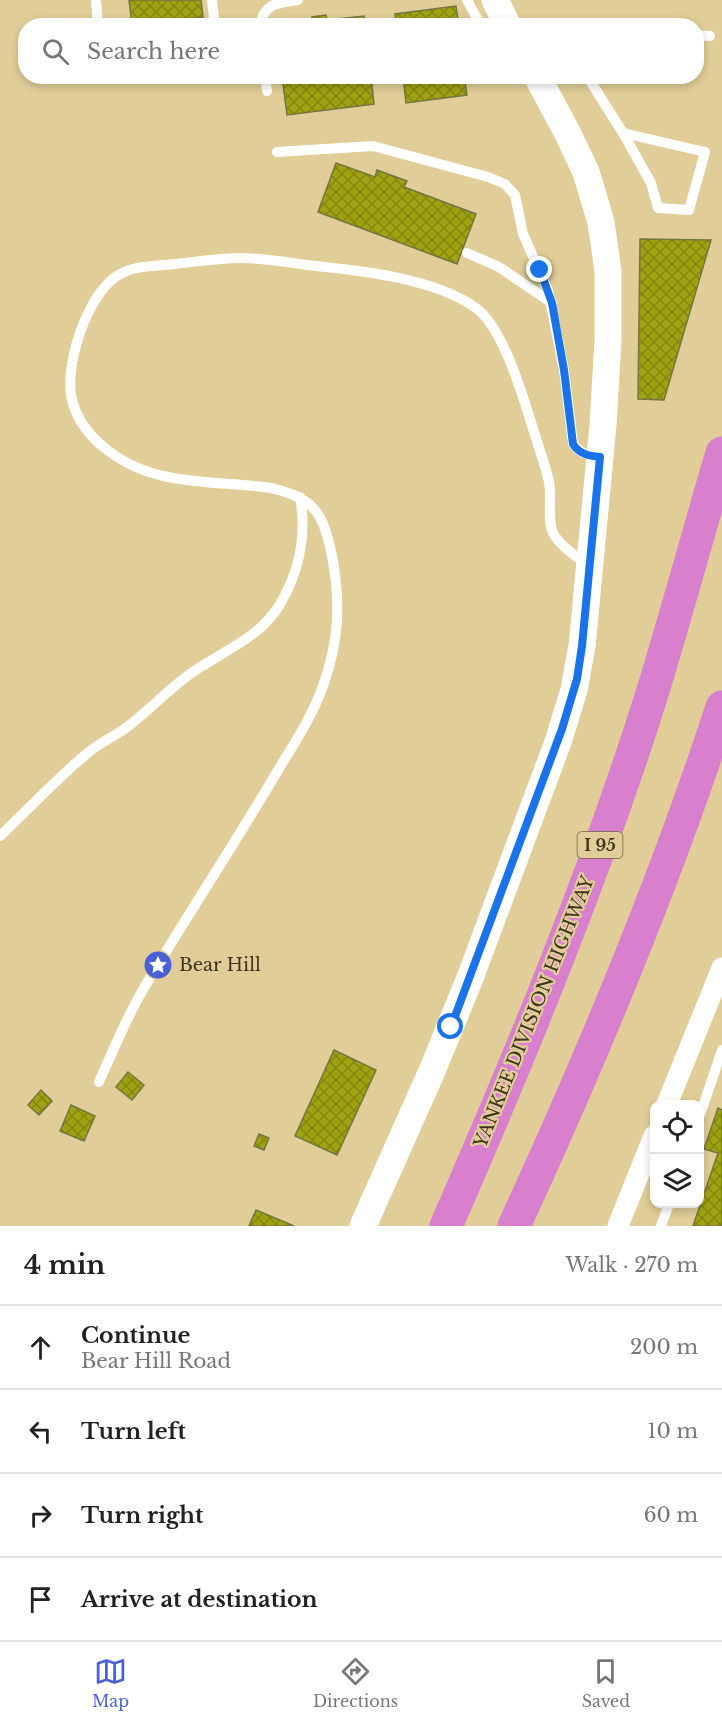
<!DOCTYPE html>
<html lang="en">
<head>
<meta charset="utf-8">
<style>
  body { margin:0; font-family:"Libre Baskerville",serif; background:#f6f6f6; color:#222 }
  .controls { position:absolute; right:18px; bottom:18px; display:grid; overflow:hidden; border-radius:12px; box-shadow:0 3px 9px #0003 }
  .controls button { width:54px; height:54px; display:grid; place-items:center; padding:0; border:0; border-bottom:2px solid #e0e0e0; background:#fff; color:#222; font:30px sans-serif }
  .stop { position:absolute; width:18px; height:18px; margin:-14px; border:4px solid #1a73e8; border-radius:50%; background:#fff }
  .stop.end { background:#1a73e8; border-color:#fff; box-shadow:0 2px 6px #0008 }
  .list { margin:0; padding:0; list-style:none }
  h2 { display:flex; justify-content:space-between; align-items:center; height:78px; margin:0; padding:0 24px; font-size:26px }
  h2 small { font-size:20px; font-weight:400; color:#767676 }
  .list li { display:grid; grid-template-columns:39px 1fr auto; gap:18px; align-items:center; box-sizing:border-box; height:84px; padding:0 24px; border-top:2px solid #e0e0e0 }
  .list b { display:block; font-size:22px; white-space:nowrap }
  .list p { margin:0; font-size:20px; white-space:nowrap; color:#767676 }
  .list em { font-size:20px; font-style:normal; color:#767676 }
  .icon { flex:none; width:33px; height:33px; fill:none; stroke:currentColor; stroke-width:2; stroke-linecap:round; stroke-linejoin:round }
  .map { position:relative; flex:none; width:722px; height:1226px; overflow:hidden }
  .search { position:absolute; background:#fff; box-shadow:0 3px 9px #0003; left:18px; right:18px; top:18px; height:66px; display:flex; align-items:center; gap:15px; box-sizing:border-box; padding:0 21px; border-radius:24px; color:#767676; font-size:22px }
  .sheet { height:414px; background:#fff }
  nav { display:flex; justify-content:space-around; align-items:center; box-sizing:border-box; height:84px; border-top:2px solid #e0e0e0; background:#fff; font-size:16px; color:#767676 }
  nav a { display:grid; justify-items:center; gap:3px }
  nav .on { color:#4a60d4 }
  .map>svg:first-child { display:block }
  .building { fill:url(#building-cross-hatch); stroke:#747641; stroke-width:1.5 }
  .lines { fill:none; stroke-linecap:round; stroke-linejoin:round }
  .service { stroke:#fff; stroke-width:10 }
  .minor { stroke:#fff; stroke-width:21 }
  .tertiary { stroke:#fff; stroke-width:27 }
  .motorway { stroke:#d880ce; stroke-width:33 }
  .route { stroke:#1a73e8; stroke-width:8 }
  .labels { text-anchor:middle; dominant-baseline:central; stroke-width:4.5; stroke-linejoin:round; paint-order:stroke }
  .shield { fill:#e0cd97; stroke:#6e6343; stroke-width:1.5 }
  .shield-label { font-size:16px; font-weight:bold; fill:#3d351f }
  .poi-label { font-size:18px; fill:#3d351f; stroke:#e0cd97; text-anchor:start }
  .street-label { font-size:18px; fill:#3d351f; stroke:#e0cd97 }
</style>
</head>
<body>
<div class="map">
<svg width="722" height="1226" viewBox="0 0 722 1226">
  <defs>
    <pattern id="building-cross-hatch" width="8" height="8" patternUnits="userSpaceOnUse" patternTransform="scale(1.5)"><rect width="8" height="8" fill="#a0a311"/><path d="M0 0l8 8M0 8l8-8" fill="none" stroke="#84860f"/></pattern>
  </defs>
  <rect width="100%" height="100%" fill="#e0cd97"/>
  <g class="building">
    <path d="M129 0H201L203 17 132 25Z"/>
    <path d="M456 6 458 20H463V26H397L395 14Z"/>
    <path d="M326 15 327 20 364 16 365 26H285L313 22 312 17Z"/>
    <path d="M282 76H371L374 104 287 115Z"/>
    <path d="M403 76H464L467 95 406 103Z"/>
    <path d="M336 163 375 177 377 170 407 181 404 187 476 214 457 264 318 212Z"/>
    <path d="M640 239 711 240 664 400 638 399Z"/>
    <path d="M334 1050 376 1070 337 1155 295 1136Z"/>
    <path d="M128 1072 144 1085 132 1100 116 1087Z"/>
    <path d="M41 1090 52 1101 39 1115 28 1105Z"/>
    <path d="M71 1105 95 1116 84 1141 60 1131Z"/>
    <path d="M718 1108 722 1110V1226H693L718 1153 704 1149Z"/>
    <path d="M259 1134 269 1138 264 1150 254 1146Z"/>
    <path d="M256 1210 294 1226H249Z"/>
  </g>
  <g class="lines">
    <g class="service">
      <path d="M96 0 98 26"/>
      <path d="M467 0 481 26"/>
      <path d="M211 26 214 17 212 0"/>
      <path d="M260 26C264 2 279 3 298 0"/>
      <path d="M696 35 710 36"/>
      <path d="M265 76 267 91"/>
      <path d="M587 76 623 133 651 183 658 208 689 210 705 152 623 133"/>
      <path d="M277 152 373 146 488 177 505 184 515 195 523 234 548 290 564 370 573 443C579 454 589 455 600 457"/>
      <path d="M467 253 499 267 552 303"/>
      <path d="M0 836C29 809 58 777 89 752 102 741 118 735 131 724 150 709 166 692 186 677 217 653 257 641 279 606 299 573 307 535 300 497"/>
      <path d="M99 1082C113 1051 126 1018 144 988 185 919 230 851 271 782 289 751 311 720 323 686 339 641 341 603 332 556 323 513 315 498 271 488 237 483 202 484 168 477 127 469 79 440 71 395 69 382 71 367 74 354 79 330 94 293 114 278 131 265 154 266 174 264 196 262 218 258 241 258 263 258 285 262 307 265 357 270 435 278 476 308 505 329 525 404 536 438 540 452 546 467 549 482 552 498 547 520 553 533 560 546 576 556 587 565"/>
      <path d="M700 1115 722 1050"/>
      <path d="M661 1226 669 1204"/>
    </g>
    <g class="minor">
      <path d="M667 1104 722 968"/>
      <path d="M618 1226 654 1136"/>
    </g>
    <g class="tertiary">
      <path d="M495 0 508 26"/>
      <path d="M363 1226 432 1071 470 978 558 742 574 690 582 646 603 425 608 341V271L601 222 586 172 567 132 537 76"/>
    </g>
    <g class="motorway">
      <path d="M446 1226C522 1052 594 877 651 697 676 616 698 534 722 453"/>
      <path d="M514 1226C592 1057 664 885 722 707"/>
    </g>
  </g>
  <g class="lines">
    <path class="route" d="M451 1027 562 729 577 679 582 646 600 457C589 456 579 454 573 444L564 370 552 303 540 270"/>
  </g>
  <defs>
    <g id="sight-disc" transform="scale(1.5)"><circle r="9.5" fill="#4a60d4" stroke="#e0cd97"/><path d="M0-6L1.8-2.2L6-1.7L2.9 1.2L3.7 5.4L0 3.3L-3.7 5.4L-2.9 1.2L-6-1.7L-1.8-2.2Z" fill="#fff"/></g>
  </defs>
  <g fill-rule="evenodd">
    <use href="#sight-disc" x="158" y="965"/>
  </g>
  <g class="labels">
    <rect class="shield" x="577.5" y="832" width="45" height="26" rx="4.5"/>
    <g class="shield-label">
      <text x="600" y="845">I 95</text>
    </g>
    <g class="poi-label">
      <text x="179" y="965">Bear Hill</text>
    </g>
    <g class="street-label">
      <text transform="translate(534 1012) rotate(-68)">YANKEE DIVISION HIGHWAY</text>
    </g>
  </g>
</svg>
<div class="controls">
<button><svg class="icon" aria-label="locate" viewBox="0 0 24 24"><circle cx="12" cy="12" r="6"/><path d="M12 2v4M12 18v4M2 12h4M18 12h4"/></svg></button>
<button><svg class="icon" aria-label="layers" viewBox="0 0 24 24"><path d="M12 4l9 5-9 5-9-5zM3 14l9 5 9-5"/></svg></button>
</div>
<div class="stop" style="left:451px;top:1027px"></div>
<div class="stop end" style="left:540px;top:270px"></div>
<div class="search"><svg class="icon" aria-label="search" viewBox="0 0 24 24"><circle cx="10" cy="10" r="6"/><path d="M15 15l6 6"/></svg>Search here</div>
</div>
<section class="sheet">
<h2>4 min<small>Walk · 270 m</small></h2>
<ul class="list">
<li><svg class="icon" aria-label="ahead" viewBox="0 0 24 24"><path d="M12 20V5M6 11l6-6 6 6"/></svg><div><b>Continue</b><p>Bear Hill Road</p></div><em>200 m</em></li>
<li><svg class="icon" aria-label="left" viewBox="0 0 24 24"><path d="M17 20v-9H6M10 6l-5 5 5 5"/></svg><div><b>Turn left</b></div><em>10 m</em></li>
<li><svg class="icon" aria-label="right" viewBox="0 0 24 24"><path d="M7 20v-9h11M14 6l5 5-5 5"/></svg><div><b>Turn right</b></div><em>60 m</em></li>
<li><svg class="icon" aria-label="arrive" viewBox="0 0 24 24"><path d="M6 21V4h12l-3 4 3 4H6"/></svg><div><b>Arrive at destination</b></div></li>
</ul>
</section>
<nav>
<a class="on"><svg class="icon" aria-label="map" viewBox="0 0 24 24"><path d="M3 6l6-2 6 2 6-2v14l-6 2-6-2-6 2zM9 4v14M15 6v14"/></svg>Map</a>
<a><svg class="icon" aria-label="directions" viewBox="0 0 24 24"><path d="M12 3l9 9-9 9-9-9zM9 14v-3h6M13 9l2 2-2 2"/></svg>Directions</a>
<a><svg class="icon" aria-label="saved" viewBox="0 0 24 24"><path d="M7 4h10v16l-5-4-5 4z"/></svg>Saved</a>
</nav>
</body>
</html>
